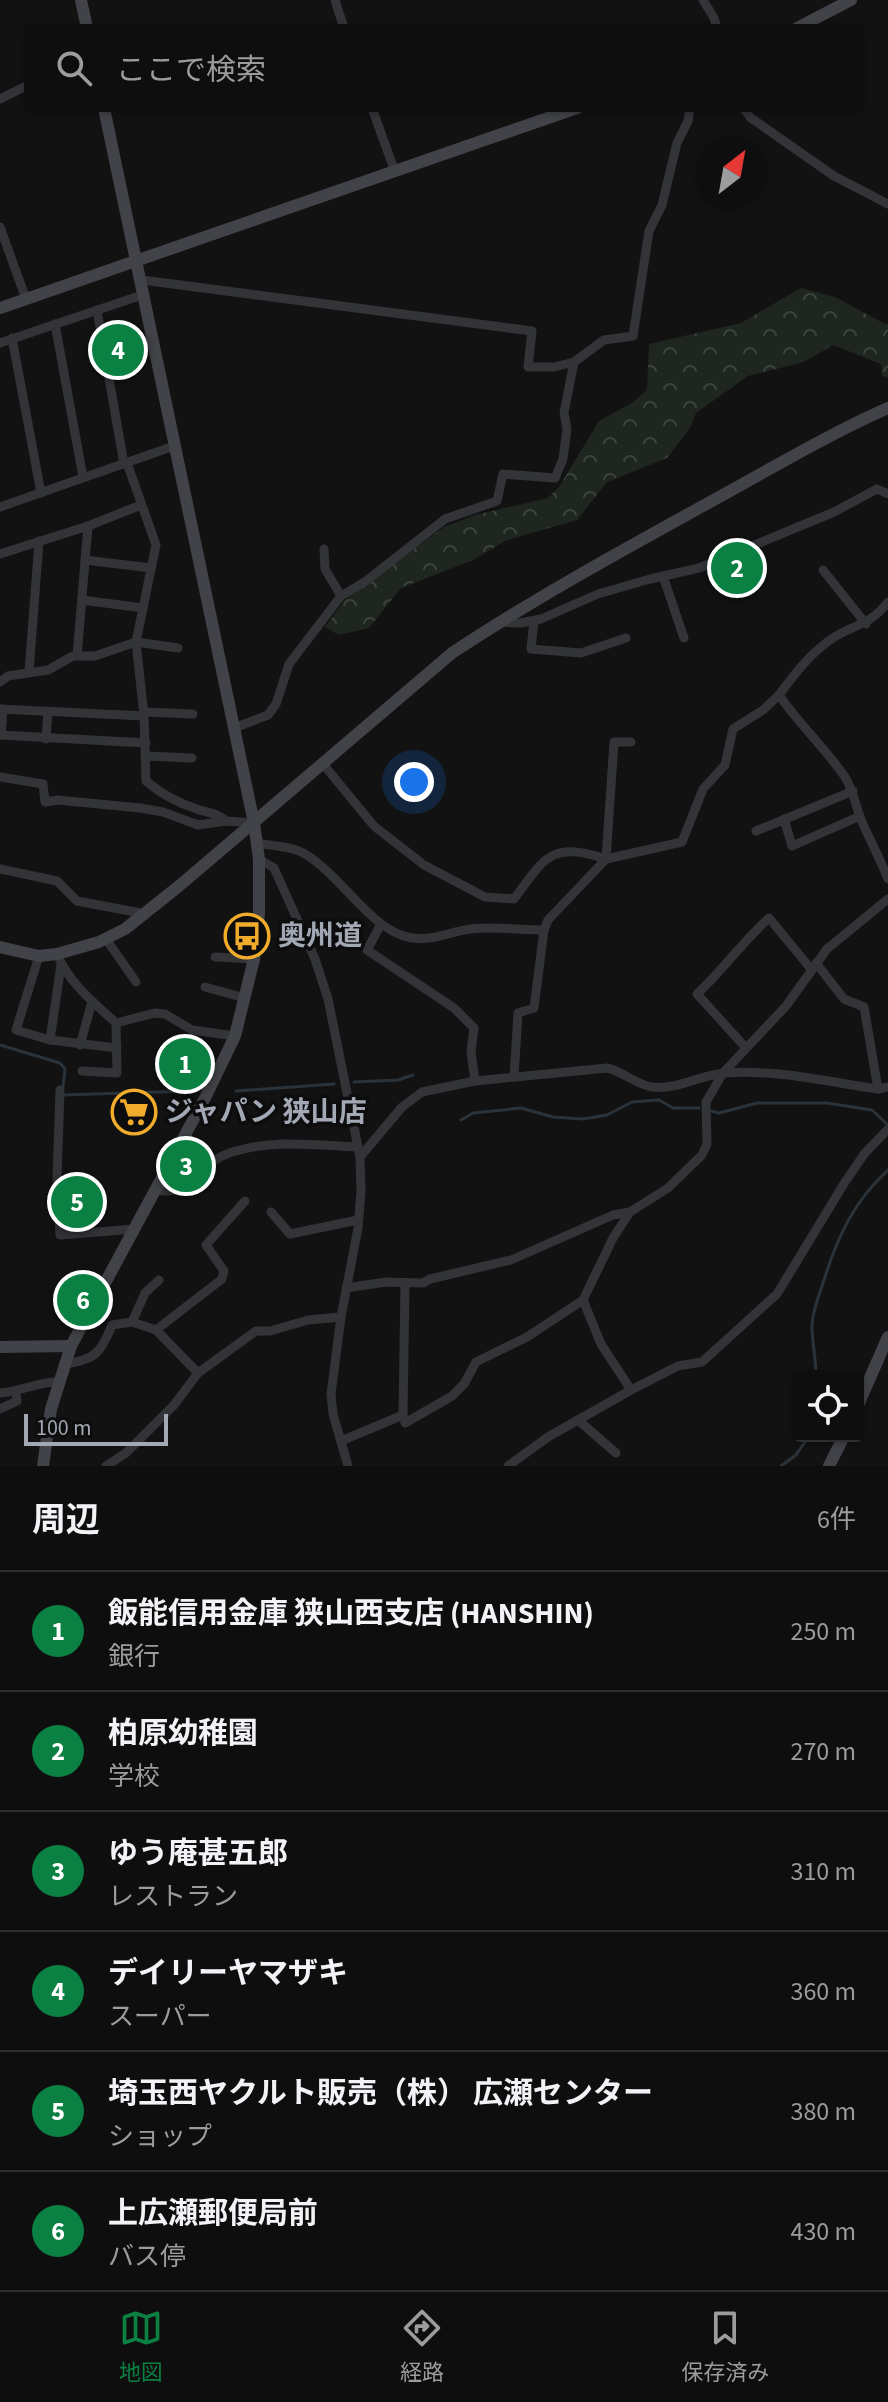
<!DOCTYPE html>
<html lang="ja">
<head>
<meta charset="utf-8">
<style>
  body { margin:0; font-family:"Source Sans 3","Noto Sans JP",sans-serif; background:#1c1c1c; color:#f1f3f6 }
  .controls { position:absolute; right:24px; bottom:24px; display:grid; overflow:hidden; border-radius:8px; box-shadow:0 2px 6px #0004 }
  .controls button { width:72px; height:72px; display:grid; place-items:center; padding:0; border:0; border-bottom:2px solid #2e2e2e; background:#0e0e0e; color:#f1f3f6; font:40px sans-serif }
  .compass { position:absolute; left:696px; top:136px; width:72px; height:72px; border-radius:50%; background:#0e0e0e; box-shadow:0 2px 6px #0004; rotate:31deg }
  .scale { position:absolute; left:24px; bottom:20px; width:144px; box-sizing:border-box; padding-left:8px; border:4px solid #a3a9b4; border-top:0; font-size:22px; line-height:28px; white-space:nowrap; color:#a3a9b4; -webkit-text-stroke:6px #0d0d0e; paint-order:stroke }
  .you { position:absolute; left:414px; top:782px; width:28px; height:28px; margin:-20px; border:6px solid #fff; border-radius:50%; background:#1a73e8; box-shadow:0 0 0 12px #1a73e833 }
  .badge { display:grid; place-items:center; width:52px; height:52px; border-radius:50%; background:#0b8043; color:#fff; font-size:26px; font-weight:700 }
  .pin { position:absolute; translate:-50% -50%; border:4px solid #fff; box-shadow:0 2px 8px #0006 }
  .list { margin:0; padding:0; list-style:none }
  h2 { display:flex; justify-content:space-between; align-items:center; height:104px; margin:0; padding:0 32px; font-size:34px }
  h2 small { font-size:26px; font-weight:400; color:#9b9c9e }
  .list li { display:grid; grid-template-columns:52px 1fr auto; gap:24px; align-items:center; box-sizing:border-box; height:120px; padding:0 32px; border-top:2px solid #2e2e2e }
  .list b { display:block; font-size:30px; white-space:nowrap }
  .list p { margin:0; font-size:26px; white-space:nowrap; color:#9b9c9e }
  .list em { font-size:26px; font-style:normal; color:#9b9c9e }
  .icon { flex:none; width:44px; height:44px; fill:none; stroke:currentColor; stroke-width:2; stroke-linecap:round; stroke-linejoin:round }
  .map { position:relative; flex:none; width:888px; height:1466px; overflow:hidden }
  .search { position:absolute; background:#0e0e0e; box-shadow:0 2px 6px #0004; left:24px; right:24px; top:24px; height:88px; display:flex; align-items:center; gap:20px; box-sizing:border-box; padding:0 28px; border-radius:8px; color:#9b9c9e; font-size:30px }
  .sheet { height:824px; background:#0e0e0e }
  nav { display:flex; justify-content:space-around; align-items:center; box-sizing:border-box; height:112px; border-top:2px solid #2e2e2e; background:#0e0e0e; font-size:22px; color:#9b9c9e }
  nav a { display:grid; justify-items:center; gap:4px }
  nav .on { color:#0b8043 }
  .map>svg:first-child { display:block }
  .forest { fill:url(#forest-crowns) }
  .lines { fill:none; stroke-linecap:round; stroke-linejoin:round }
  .stream { stroke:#2a3339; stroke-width:3 }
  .street { stroke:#333438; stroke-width:9 }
  .secondary { stroke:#414348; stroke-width:12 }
  .labels { text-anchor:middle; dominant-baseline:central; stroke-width:7; stroke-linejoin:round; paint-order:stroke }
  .poi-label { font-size:28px; font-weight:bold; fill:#a3a9b4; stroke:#0d0d0e; text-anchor:start }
</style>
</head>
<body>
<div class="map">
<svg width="888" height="1466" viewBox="0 0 888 1466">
  <defs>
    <pattern id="forest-crowns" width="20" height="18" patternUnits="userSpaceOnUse" patternTransform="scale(2)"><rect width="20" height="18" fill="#1e261f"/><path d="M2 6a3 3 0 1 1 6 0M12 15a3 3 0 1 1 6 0" fill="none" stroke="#3c433d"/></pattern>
  </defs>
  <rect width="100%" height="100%" fill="#121213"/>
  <path class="forest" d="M801 288 835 297 885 324 888 323V377L882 376 881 364 833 345 804 362 748 376 696 413 690 428 667 458 607 482 577 520 507 540 473 560 401 588 369 628 339 635 325 627 345 600 444 527 475 515 548 498 559 487 599 421 632 403 647 390 649 344 741 323Z"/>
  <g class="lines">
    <g class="stream">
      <path d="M0 1045 60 1063 65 1069 62 1095 190 1091"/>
      <path d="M354 1082 398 1080 413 1075"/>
      <path d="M236 1091 334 1084"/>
      <path d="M711 1111 719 1113 757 1103H827L872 1110 888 1125"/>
      <path d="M461 1120 473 1113 521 1108 553 1117 583 1119 607 1115 632 1102 659 1100 673 1108H699"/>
      <path d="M816 1376C816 1359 812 1342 812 1326 812 1312 819 1296 823 1283 837 1238 853 1202 888 1170"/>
      <path d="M781 1466 796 1455 809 1436"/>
    </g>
    <g class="street">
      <path d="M335 0 344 28"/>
      <path d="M703 0 714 18 717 28"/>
      <path d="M0 99 28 85"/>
      <path d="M372 108 395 172"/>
      <path d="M743 108 751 118 834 176 888 204"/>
      <path d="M0 227 26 299"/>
      <path d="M142 280 532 331 528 367H554L574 362 564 413 567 429 563 459 555 478 503 474 497 501 445 519 366 581 341 596"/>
      <path d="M97 310 124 464"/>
      <path d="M55 324 83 477"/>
      <path d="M12 338 41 493"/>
      <path d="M0 343 145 294"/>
      <path d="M574 362 604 340 633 336 649 231 662 205 677 143 688 121 690 108"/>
      <path d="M127 463 156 545 136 642 144 716 146 781C161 794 178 803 197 809 208 813 218 813 226 821"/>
      <path d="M0 507 174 446"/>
      <path d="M0 554 88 526 141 505"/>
      <path d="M85 560 151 568"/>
      <path d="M823 570 866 624"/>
      <path d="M663 576 684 638"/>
      <path d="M82 600 143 608"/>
      <path d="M888 602C870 625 858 623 836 636 812 651 796 672 779 695 799 724 825 748 845 777 853 790 855 803 860 817 869 839 880 858 888 879"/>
      <path d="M534 621 531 649 581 653 626 638"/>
      <path d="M500 622 520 623 541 619 598 594 650 579 699 568 834 512 877 489 888 494"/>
      <path d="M77 656 88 526"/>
      <path d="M29 672 39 541"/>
      <path d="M0 682 8 676 48 670 73 656H95L136 642 178 648"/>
      <path d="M0 709 144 716"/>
      <path d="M3 709 1 735 146 743"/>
      <path d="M144 712 193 714"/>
      <path d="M234 728 268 715 276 704 289 664 341 596 325 569 324 549"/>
      <path d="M46 739 48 712"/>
      <path d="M146 756 192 758"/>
      <path d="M323 764 374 826 424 865 485 897 514 899C545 857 551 841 606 859L614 742H631"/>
      <path d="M0 777 43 784 45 802 58 800 140 808 163 812 198 825 226 821 254 823"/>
      <path d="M784 819 792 846 860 816"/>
      <path d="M756 831 853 791"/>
      <path d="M257 843C272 846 292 846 305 854 340 875 368 925 404 936 426 944 448 932 470 929 494 926 520 930 544 930"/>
      <path d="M259 859 274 868 315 959 328 999 360 1157 361 1191 358 1228 341 1317 331 1394 333 1414 348 1466"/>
      <path d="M0 869 57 881 77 901 146 914"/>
      <path d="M381 924 367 950 454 1008 474 1028 471 1052 475 1081"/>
      <path d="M106 939 136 982"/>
      <path d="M57 954C68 982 95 1004 116 1023L155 1013 165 1014 192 1030 235 1036"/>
      <path d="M39 956 16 1030 50 1040 117 1048"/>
      <path d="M215 957 254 959"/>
      <path d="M816 963 844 999 864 1007 878 1089"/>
      <path d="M205 987 245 998"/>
      <path d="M50 1040 61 965"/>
      <path d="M80 1045 92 1002"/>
      <path d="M746 1048 697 994C723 970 742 942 769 918L811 969"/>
      <path d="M82 1071 117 1073 116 1023"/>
      <path d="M514 1077 518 1013 534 1008 544 930 548 920 606 859 682 842 703 789 725 765 733 729 763 710 779 695"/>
      <path d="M60 1090 57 1178 60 1235 134 1229"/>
      <path d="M360 1157 402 1107 422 1092 475 1081 607 1068C622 1071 637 1085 652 1087 677 1090 700 1075 725 1073 775 1069 829 1082 878 1089L888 1087"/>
      <path d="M155 1190C161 1191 169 1192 174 1190 194 1180 207 1160 232 1152 273 1139 315 1145 357 1147"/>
      <path d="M271 1212 290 1234 358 1220"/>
      <path d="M159 1280 145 1293 132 1322 156 1330 198 1373"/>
      <path d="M405 1283 403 1415 405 1423 452 1396 464 1384 476 1362 527 1337 583 1300 613 1238 630 1212"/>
      <path d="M346 1288 386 1282 423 1283 430 1279 511 1260 613 1215 630 1212 668 1188 702 1155 707 1144 706 1102 723 1073 786 1006 827 949 888 899"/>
      <path d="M583 1300 601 1344 631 1390"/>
      <path d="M156 1330 222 1279 224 1271 206 1245 245 1201"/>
      <path d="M64 1364C95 1360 101 1353 112 1325L132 1322"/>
      <path d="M0 1393C20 1392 39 1381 59 1382"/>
      <path d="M0 1409 17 1401 16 1392"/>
      <path d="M578 1420 616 1453"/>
      <path d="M341 1441 403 1415"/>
      <path d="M106 1466 126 1453 174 1405 198 1373 256 1331H270L308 1320 341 1317"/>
      <path d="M508 1466 548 1437 631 1390 678 1366 702 1362 777 1294 845 1182 865 1153 888 1129"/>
    </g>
    <g class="secondary">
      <path d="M81 0 87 28"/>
      <path d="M797 28 851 0"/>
      <path d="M0 308 577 108"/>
      <path d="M0 947 39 956 57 954 99 942 125 929 179 886 452 653C535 598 623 550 710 502 769 470 827 435 888 408"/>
      <path d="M0 1347 71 1346"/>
      <path d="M858 1405 888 1337"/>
      <path d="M43 1466 51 1409 71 1346 205 1098 235 1036 254 959 259 913V859L254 823 104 108"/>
      <path d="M829 1466 844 1436"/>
    </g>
  </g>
  <defs>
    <g id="bus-ring" transform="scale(2.3)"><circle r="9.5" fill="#0d0d0e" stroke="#f2ac2b" stroke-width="1.5"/><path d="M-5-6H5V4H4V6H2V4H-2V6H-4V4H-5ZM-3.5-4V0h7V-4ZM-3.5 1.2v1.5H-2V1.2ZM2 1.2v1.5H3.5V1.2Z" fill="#f2ac2b"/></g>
    <g id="supermarket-ring" transform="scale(2.3)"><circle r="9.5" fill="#0d0d0e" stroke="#f2ac2b" stroke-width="1.5"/><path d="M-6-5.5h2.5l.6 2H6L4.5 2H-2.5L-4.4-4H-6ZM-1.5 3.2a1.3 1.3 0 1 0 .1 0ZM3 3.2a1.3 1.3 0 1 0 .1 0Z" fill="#f2ac2b"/></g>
  </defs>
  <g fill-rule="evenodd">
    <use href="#bus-ring" x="247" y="936"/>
    <use href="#supermarket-ring" x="134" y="1112"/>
  </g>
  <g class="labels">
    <g class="poi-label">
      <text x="278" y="936">奥州道</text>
      <text x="165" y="1112">ジャパン 狭山店</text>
    </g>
  </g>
</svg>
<div class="controls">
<button><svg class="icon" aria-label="locate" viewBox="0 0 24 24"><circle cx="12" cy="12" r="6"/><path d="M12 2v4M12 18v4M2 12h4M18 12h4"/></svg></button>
</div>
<svg class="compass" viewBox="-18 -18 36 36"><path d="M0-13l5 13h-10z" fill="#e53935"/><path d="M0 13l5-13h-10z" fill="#9b9c9e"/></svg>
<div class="scale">100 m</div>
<div class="you"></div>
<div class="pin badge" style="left:185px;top:1064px">1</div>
<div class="pin badge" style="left:737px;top:568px">2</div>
<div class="pin badge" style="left:186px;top:1166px">3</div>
<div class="pin badge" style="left:118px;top:350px">4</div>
<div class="pin badge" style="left:77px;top:1202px">5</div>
<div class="pin badge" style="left:83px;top:1300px">6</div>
<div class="search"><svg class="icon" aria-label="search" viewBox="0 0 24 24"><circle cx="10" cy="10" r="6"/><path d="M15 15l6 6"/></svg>ここで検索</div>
</div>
<section class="sheet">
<h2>周辺<small>6件</small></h2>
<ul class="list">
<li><span class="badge">1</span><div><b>飯能信用金庫 狭山西支店 (HANSHIN)</b><p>銀行</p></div><em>250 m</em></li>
<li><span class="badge">2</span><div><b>柏原幼稚園</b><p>学校</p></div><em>270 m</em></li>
<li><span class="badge">3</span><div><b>ゆう庵甚五郎</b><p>レストラン</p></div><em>310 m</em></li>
<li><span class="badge">4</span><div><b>デイリーヤマザキ</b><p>スーパー</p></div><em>360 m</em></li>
<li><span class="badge">5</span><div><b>埼玉西ヤクルト販売（株） 広瀬センター</b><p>ショップ</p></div><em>380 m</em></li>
<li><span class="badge">6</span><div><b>上広瀬郵便局前</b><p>バス停</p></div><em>430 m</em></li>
</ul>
</section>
<nav>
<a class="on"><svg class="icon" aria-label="map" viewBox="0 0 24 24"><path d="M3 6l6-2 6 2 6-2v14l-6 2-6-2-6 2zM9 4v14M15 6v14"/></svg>地図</a>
<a><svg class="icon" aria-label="directions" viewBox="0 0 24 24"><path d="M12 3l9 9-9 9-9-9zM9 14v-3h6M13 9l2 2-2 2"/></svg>経路</a>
<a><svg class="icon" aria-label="saved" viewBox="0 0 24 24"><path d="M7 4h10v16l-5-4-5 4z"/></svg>保存済み</a>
</nav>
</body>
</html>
